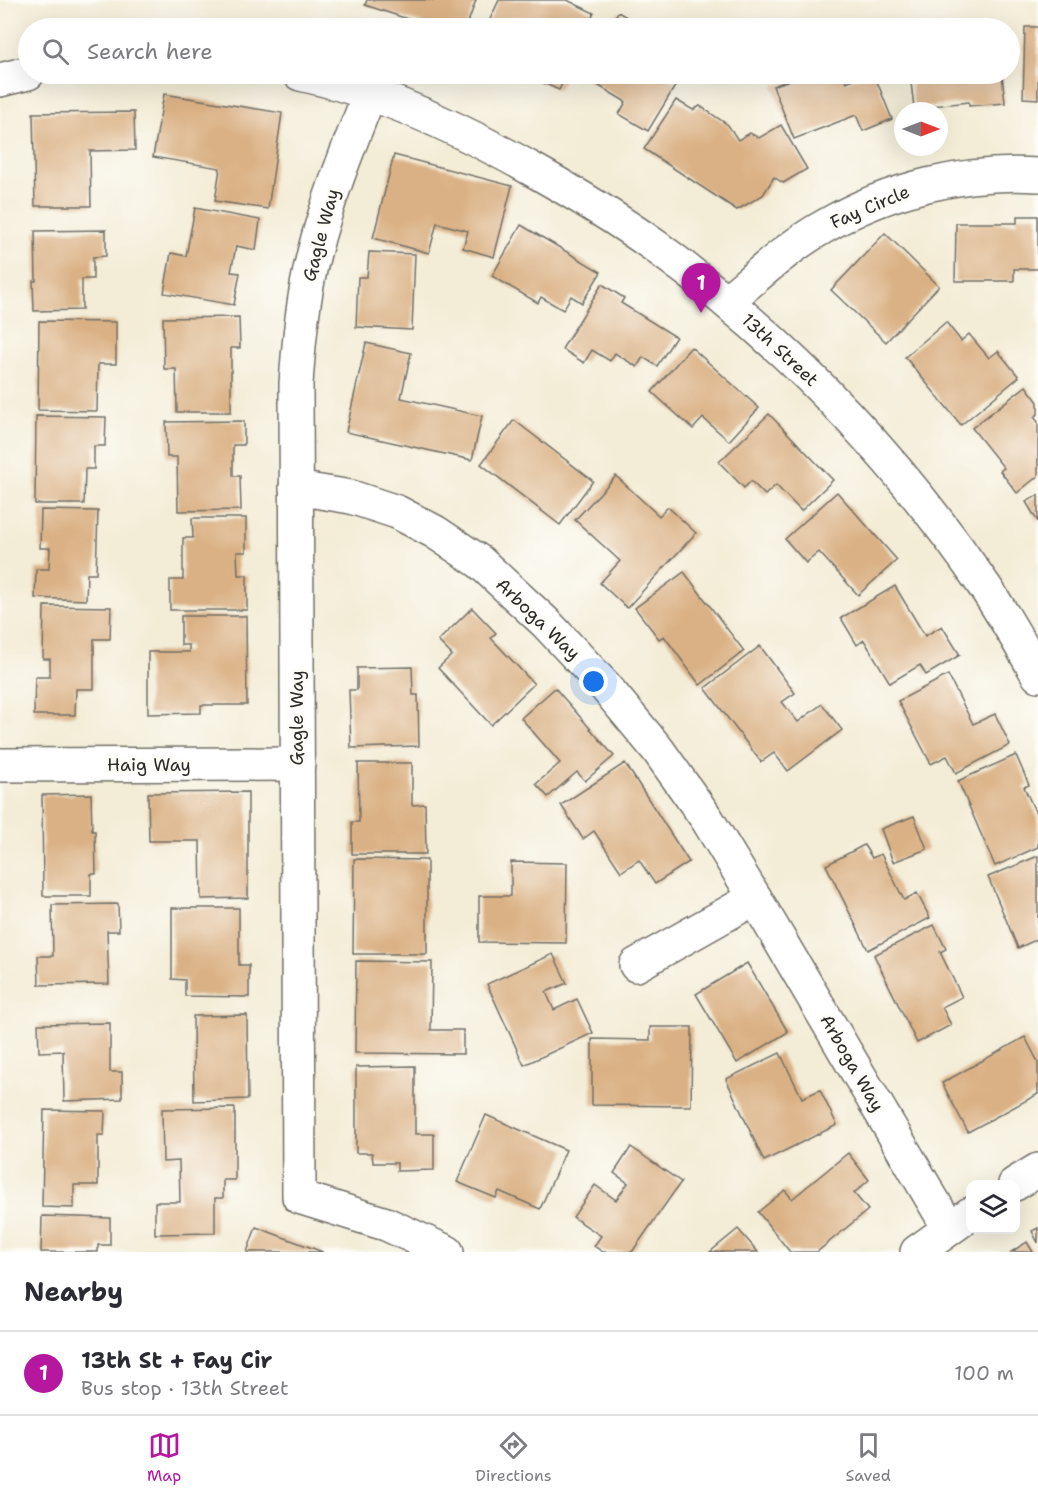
<!DOCTYPE html>
<html lang="en">
<head>
<meta charset="utf-8">
<style>
  body { margin:0; font-family:"Shantell Sans",sans-serif; background:#f2f2f3; color:#2b2b33 }
  .controls { position:absolute; right:18px; bottom:18px; display:grid; overflow:hidden; border-radius:12px; box-shadow:0 6px 24px #0002 }
  .controls button { width:54px; height:54px; display:grid; place-items:center; padding:0; border:0; border-bottom:2px solid #e1e1e2; background:#fff; color:#2b2b33; font:30px sans-serif }
  .compass { position:absolute; left:894px; top:102px; width:54px; height:54px; border-radius:50%; background:#fff; box-shadow:0 6px 24px #0002; rotate:90deg }
  .you { position:absolute; left:594px; top:682px; width:21px; height:21px; margin:-15px; border:4px solid #fff; border-radius:50%; background:#1a73e8; box-shadow:0 0 0 9px #1a73e833 }
  .badge { display:grid; place-items:center; width:39px; height:39px; border-radius:50%; background:#b5179e; color:#fff; font-size:20px; font-weight:700 }
  .pin { position:absolute; translate:-50% -50px; filter:drop-shadow(0 2px 3px #0008) }
  .pin::after { content:''; position:absolute; top:32px; width:21px; height:18px; background:inherit; clip-path:polygon(0 0,100% 0,50% 100%) }
  .list { margin:0; padding:0; list-style:none }
  h2 { display:flex; justify-content:space-between; align-items:center; height:78px; margin:0; padding:0 24px; font-size:26px }
  h2 small { font-size:20px; font-weight:400; color:#7c7c81 }
  .list li { display:grid; grid-template-columns:39px 1fr auto; gap:18px; align-items:center; box-sizing:border-box; height:84px; padding:0 24px; border-top:2px solid #e1e1e2 }
  .list b { display:block; font-size:22px; white-space:nowrap }
  .list p { margin:0; font-size:20px; white-space:nowrap; color:#7c7c81 }
  .list em { font-size:20px; font-style:normal; color:#7c7c81 }
  .icon { flex:none; width:33px; height:33px; fill:none; stroke:currentColor; stroke-width:2; stroke-linecap:round; stroke-linejoin:round }
  .map { position:relative; flex:none; width:1038px; height:1252px; overflow:hidden }
  .search { position:absolute; background:#fff; box-shadow:0 6px 24px #0002; left:18px; right:18px; top:18px; height:66px; display:flex; align-items:center; gap:15px; box-sizing:border-box; padding:0 21px; border-radius:33px; color:#7c7c81; font-size:22px }
  .sheet { height:162px; background:#fff }
  nav { display:flex; justify-content:space-around; align-items:center; box-sizing:border-box; height:84px; border-top:2px solid #e1e1e2; background:#fff; font-size:16px; color:#7c7c81 }
  nav a { display:grid; justify-items:center; gap:3px }
  nav .on { color:#b5179e }
  .map>svg:first-child { display:block }
  .building { fill:#dab184 }
  .lines { fill:none; stroke-linecap:round; stroke-linejoin:round }
  .minor-casing { stroke:#716f67; stroke-width:36 }
  .minor { stroke:#fff; stroke-width:33 }
  .labels { text-anchor:middle; dominant-baseline:central; stroke-width:6; stroke-linejoin:round; paint-order:stroke }
  .street-label { font-size:18px; fill:#2b2b2b; stroke:#fdfcf7 }
</style>
</head>
<body>
<div class="map">
<svg width="1038" height="1252" viewBox="0 0 1038 1252">
  <rect width="100%" height="100%" fill="#fdfcf7"/>
  <filter id="ink" filterUnits="userSpaceOnUse"><feTurbulence type="fractalNoise" baseFrequency=".0167" numOctaves="2"/><feDisplacementMap in="SourceGraphic" scale="12" xChannelSelector="R" yChannelSelector="G"/><feConvolveMatrix kernelMatrix="1 2 1 2 8 2 1 2 1" color-interpolation-filters="sRGB"/></filter>
  <filter id="wash" filterUnits="userSpaceOnUse"><feTurbulence type="fractalNoise" baseFrequency=".008" numOctaves="4" result="noise"/><feDisplacementMap in="SourceGraphic" scale="24" xChannelSelector="R" yChannelSelector="G"/><feGaussianBlur stdDeviation="1.35" result="paint"/><feColorMatrix in="noise" values="0 0 0 0 0 0 0 0 0 0 0 0 0 0 0 0 0 1.4 0 .05"/><feComposite in="paint" operator="in"/></filter>
  <g filter="url(#wash)">
    <rect width="100%" height="100%" fill="#f3ecd6"/>
    <g id="blocks">
      <g class="building">
        <path d="M367 0H476L466 28H435L365 5Z"/>
        <path d="M499 0H567L594 13 587 28H486Z"/>
        <path d="M618 12 645 28H608Z"/>
        <path d="M1025 27H1038V99L1023 98Z"/>
        <path d="M523 74H567L559 90Z"/>
        <path d="M579 74H661L677 83 648 131 619 114 626 102Z"/>
        <path d="M806 74H843L846 82 867 74H874L892 119 863 131 856 115 794 139 773 86Z"/>
        <path d="M910 74H1002L1005 103 969 106V102L914 108Z"/>
        <path d="M164 94 282 113 268 209 215 201 220 168 153 157Z"/>
        <path d="M676 100 693 110 700 106 728 125 738 140 750 133 759 138 781 125 807 169 783 183 774 177 763 195 737 210 644 149Z"/>
        <path d="M134 112 135 150 90 151 91 206H35L33 113Z"/>
        <path d="M394 155 512 186 494 257 463 248 468 231 437 223 429 253 373 238Z"/>
        <path d="M195 208 260 220 256 250 236 246 231 272 240 273 234 305 164 293 171 253 186 256Z"/>
        <path d="M1017 216H1038V269H1014V281H955L956 223H1017Z"/>
        <path d="M521 225 601 272 582 303 571 296 563 310 541 297 538 303 492 276Z"/>
        <path d="M106 230V256L93 257V279H82V310L34 311 33 281H36L35 231Z"/>
        <path d="M885 233 939 286 886 342 831 290Z"/>
        <path d="M369 252 415 254 412 330 356 327 358 277H367Z"/>
        <path d="M602 284 624 298 621 303 676 337 657 366 643 357 637 367 615 353 610 361 592 350 584 363 562 349Z"/>
        <path d="M239 317 240 348H231V412H177L176 369H164L163 318Z"/>
        <path d="M39 321 116 322V364H98L97 411 38 410Z"/>
        <path d="M946 322 961 341 969 334 989 358 998 351 1019 377 961 425 905 357Z"/>
        <path d="M366 343 411 353 401 398 482 416 472 460 346 432Z"/>
        <path d="M691 347 759 408 729 441 703 418 693 429 652 392Z"/>
        <path d="M1026 386 1038 402V414L1034 417 1038 422V476L1017 493 1000 471 1004 468 972 428Z"/>
        <path d="M769 414 833 480 801 511 776 485 765 495 751 481 744 488 719 462Z"/>
        <path d="M36 416 106 417 105 446H94V469H85L84 504H35Z"/>
        <path d="M514 420 593 481 560 525 481 464Z"/>
        <path d="M244 421V445H233V476H240L241 510 178 511 177 457H167L166 422Z"/>
        <path d="M616 476 659 516 668 507 696 533 627 608 600 583 620 561 575 520Z"/>
        <path d="M837 492 897 560 858 595 819 552 806 563 785 539Z"/>
        <path d="M1038 495V522L1026 502Z"/>
        <path d="M41 510 98 511 96 574H87L86 600 35 598 36 569H49L50 548H40Z"/>
        <path d="M192 518H246V552H237L238 575H247V610H170V580H183V538H193Z"/>
        <path d="M684 572 744 651 700 685 664 636 659 639 635 608Z"/>
        <path d="M895 586 925 636 942 626 960 655 926 675 920 665 890 683 864 640 857 645 841 618Z"/>
        <path d="M44 606 111 607 110 639H94V689H76L75 715H34L35 677H50V659H43Z"/>
        <path d="M472 608 496 633 491 638 534 684 491 725 438 668 452 655 438 641Z"/>
        <path d="M181 616H246L247 705H201V713L148 714V652H189V645H181Z"/>
        <path d="M760 646 795 693 782 702 798 722 822 704 842 730 788 771 774 753 761 762 705 688Z"/>
        <path d="M412 667 413 695H418L419 746 351 748 349 690H357V668Z"/>
        <path d="M948 675 973 724 995 714 1010 745 956 773 947 756 931 764 898 701Z"/>
        <path d="M555 688 614 756 585 781 577 772 548 797 536 784 560 763 521 718Z"/>
        <path d="M1016 755 1029 785 1024 787 1038 818V847L995 866 958 781Z"/>
        <path d="M358 763H412V805L425 804 426 854H352V822H359Z"/>
        <path d="M625 763 689 862 655 884 639 860 621 872 594 831 583 839 561 805Z"/>
        <path d="M248 792V898L201 899 200 841H149L148 793Z"/>
        <path d="M91 794 92 831H95L96 874H91V896H43L42 795Z"/>
        <path d="M914 816 927 849 893 862 881 829Z"/>
        <path d="M864 845 872 858 881 854 904 900 917 893 930 918 868 950 826 865Z"/>
        <path d="M1038 856V939L1018 948 988 877Z"/>
        <path d="M354 859 427 860V954H353Z"/>
        <path d="M511 862 567 863 566 943 479 942V896H511Z"/>
        <path d="M118 904 119 931H107L109 984 39 985 38 956H53L52 905Z"/>
        <path d="M172 908H239V965H249V997L185 996V980L172 979Z"/>
        <path d="M934 925 946 949 940 952 962 997 942 1007 951 1025 917 1043 874 955Z"/>
        <path d="M553 954 567 983 546 992 554 1010 577 999 593 1033 524 1065 487 984Z"/>
        <path d="M356 961 432 962 431 1030H463V1054L355 1053Z"/>
        <path d="M747 963 788 1032 737 1063 696 994Z"/>
        <path d="M247 1015 248 1099 194 1101 193 1016Z"/>
        <path d="M110 1023V1072H122V1099L64 1101 63 1051 39 1052 38 1024Z"/>
        <path d="M650 1027H692L691 1106 592 1105V1039L650 1040Z"/>
        <path d="M1025 1037 1038 1062V1094L968 1132 942 1083Z"/>
        <path d="M780 1053 802 1098 820 1090 837 1125 764 1161 726 1079Z"/>
        <path d="M415 1066V1134H434V1170L397 1171V1163H373L372 1153H356V1067Z"/>
        <path d="M235 1108V1180H223V1198H215V1233L155 1234V1202H180L179 1161 163 1162 162 1109Z"/>
        <path d="M44 1110 105 1111 104 1135H98V1185H74V1208L42 1207Z"/>
        <path d="M486 1115 566 1150 540 1209 499 1191 496 1198 457 1182Z"/>
        <path d="M631 1147 681 1182 632 1252H603L594 1246 601 1236 573 1217 595 1185 616 1200 628 1183 614 1173Z"/>
        <path d="M848 1153 869 1180 854 1193 868 1210 817 1252H790L758 1212 785 1190 792 1199Z"/>
        <path d="M42 1216 110 1218V1245H98V1252H41Z"/>
        <path d="M256 1227 323 1252H247Z"/>
        <path d="M1038 1228V1243L1032 1231Z"/>
        <path d="M738 1229 758 1252H710Z"/>
        <path d="M1027 1242 1033 1252H1011Z"/>
      </g>
    </g>
  </g>
  <g filter="url(#ink)">
    <use href="#blocks" fill-opacity="0" stroke="#716f67" stroke-width="1.5"/>
    <g class="lines">
      <g class="minor-casing">
        <g id="minor">
          <path d="M300 74C381 91 463 130 535 171 576 194 617 219 655 246 784 340 895 455 985 587 1004 615 1021 645 1038 675"/>
          <path d="M0 80 28 73"/>
          <path d="M370 93C349 146 328 198 314 253 303 296 299 340 296 384L299 1197 386 1224 447 1252"/>
          <path d="M727 301C758 275 789 246 825 226 888 189 966 170 1038 175"/>
          <path d="M296 488 351 497 397 512 435 532 480 562 546 623 604 685 658 750 707 819 755 898 949 1228"/>
          <path d="M0 765 298 764"/>
          <path d="M636 965 755 898"/>
          <path d="M1015 1184 1038 1170"/>
          <path d="M917 1252 970 1214"/>
        </g>
      </g>
      <use href="#minor" class="minor"/>
    </g>
  </g>
  <g class="labels">
    <g class="street-label">
      <text transform="translate(870 207) rotate(-23)">Fay Circle</text>
      <text transform="translate(321 235) rotate(-75)">Gagle Way</text>
      <text transform="translate(780 350) rotate(43)">13th Street</text>
      <text transform="translate(538 619) rotate(44)">Arboga Way</text>
      <text transform="translate(297 718) rotate(-90)">Gagle Way</text>
      <text x="149" y="765">Haig Way</text>
      <text transform="translate(852 1063) rotate(60)">Arboga Way</text>
    </g>
  </g>
</svg>
<div class="controls">
<button><svg class="icon" aria-label="layers" viewBox="0 0 24 24"><path d="M12 4l9 5-9 5-9-5zM3 14l9 5 9-5"/></svg></button>
</div>
<svg class="compass" viewBox="-18 -18 36 36"><path d="M0-13l5 13h-10z" fill="#e53935"/><path d="M0 13l5-13h-10z" fill="#7c7c81"/></svg>
<div class="you"></div>
<div class="pin badge" style="left:701px;top:313px">1</div>
<div class="search"><svg class="icon" aria-label="search" viewBox="0 0 24 24"><circle cx="10" cy="10" r="6"/><path d="M15 15l6 6"/></svg>Search here</div>
</div>
<section class="sheet">
<h2>Nearby<small></small></h2>
<ul class="list">
<li><span class="badge">1</span><div><b>13th St + Fay Cir</b><p>Bus stop · 13th Street</p></div><em>100 m</em></li>
</ul>
</section>
<nav>
<a class="on"><svg class="icon" aria-label="map" viewBox="0 0 24 24"><path d="M3 6l6-2 6 2 6-2v14l-6 2-6-2-6 2zM9 4v14M15 6v14"/></svg>Map</a>
<a><svg class="icon" aria-label="directions" viewBox="0 0 24 24"><path d="M12 3l9 9-9 9-9-9zM9 14v-3h6M13 9l2 2-2 2"/></svg>Directions</a>
<a><svg class="icon" aria-label="saved" viewBox="0 0 24 24"><path d="M7 4h10v16l-5-4-5 4z"/></svg>Saved</a>
</nav>
</body>
</html>
